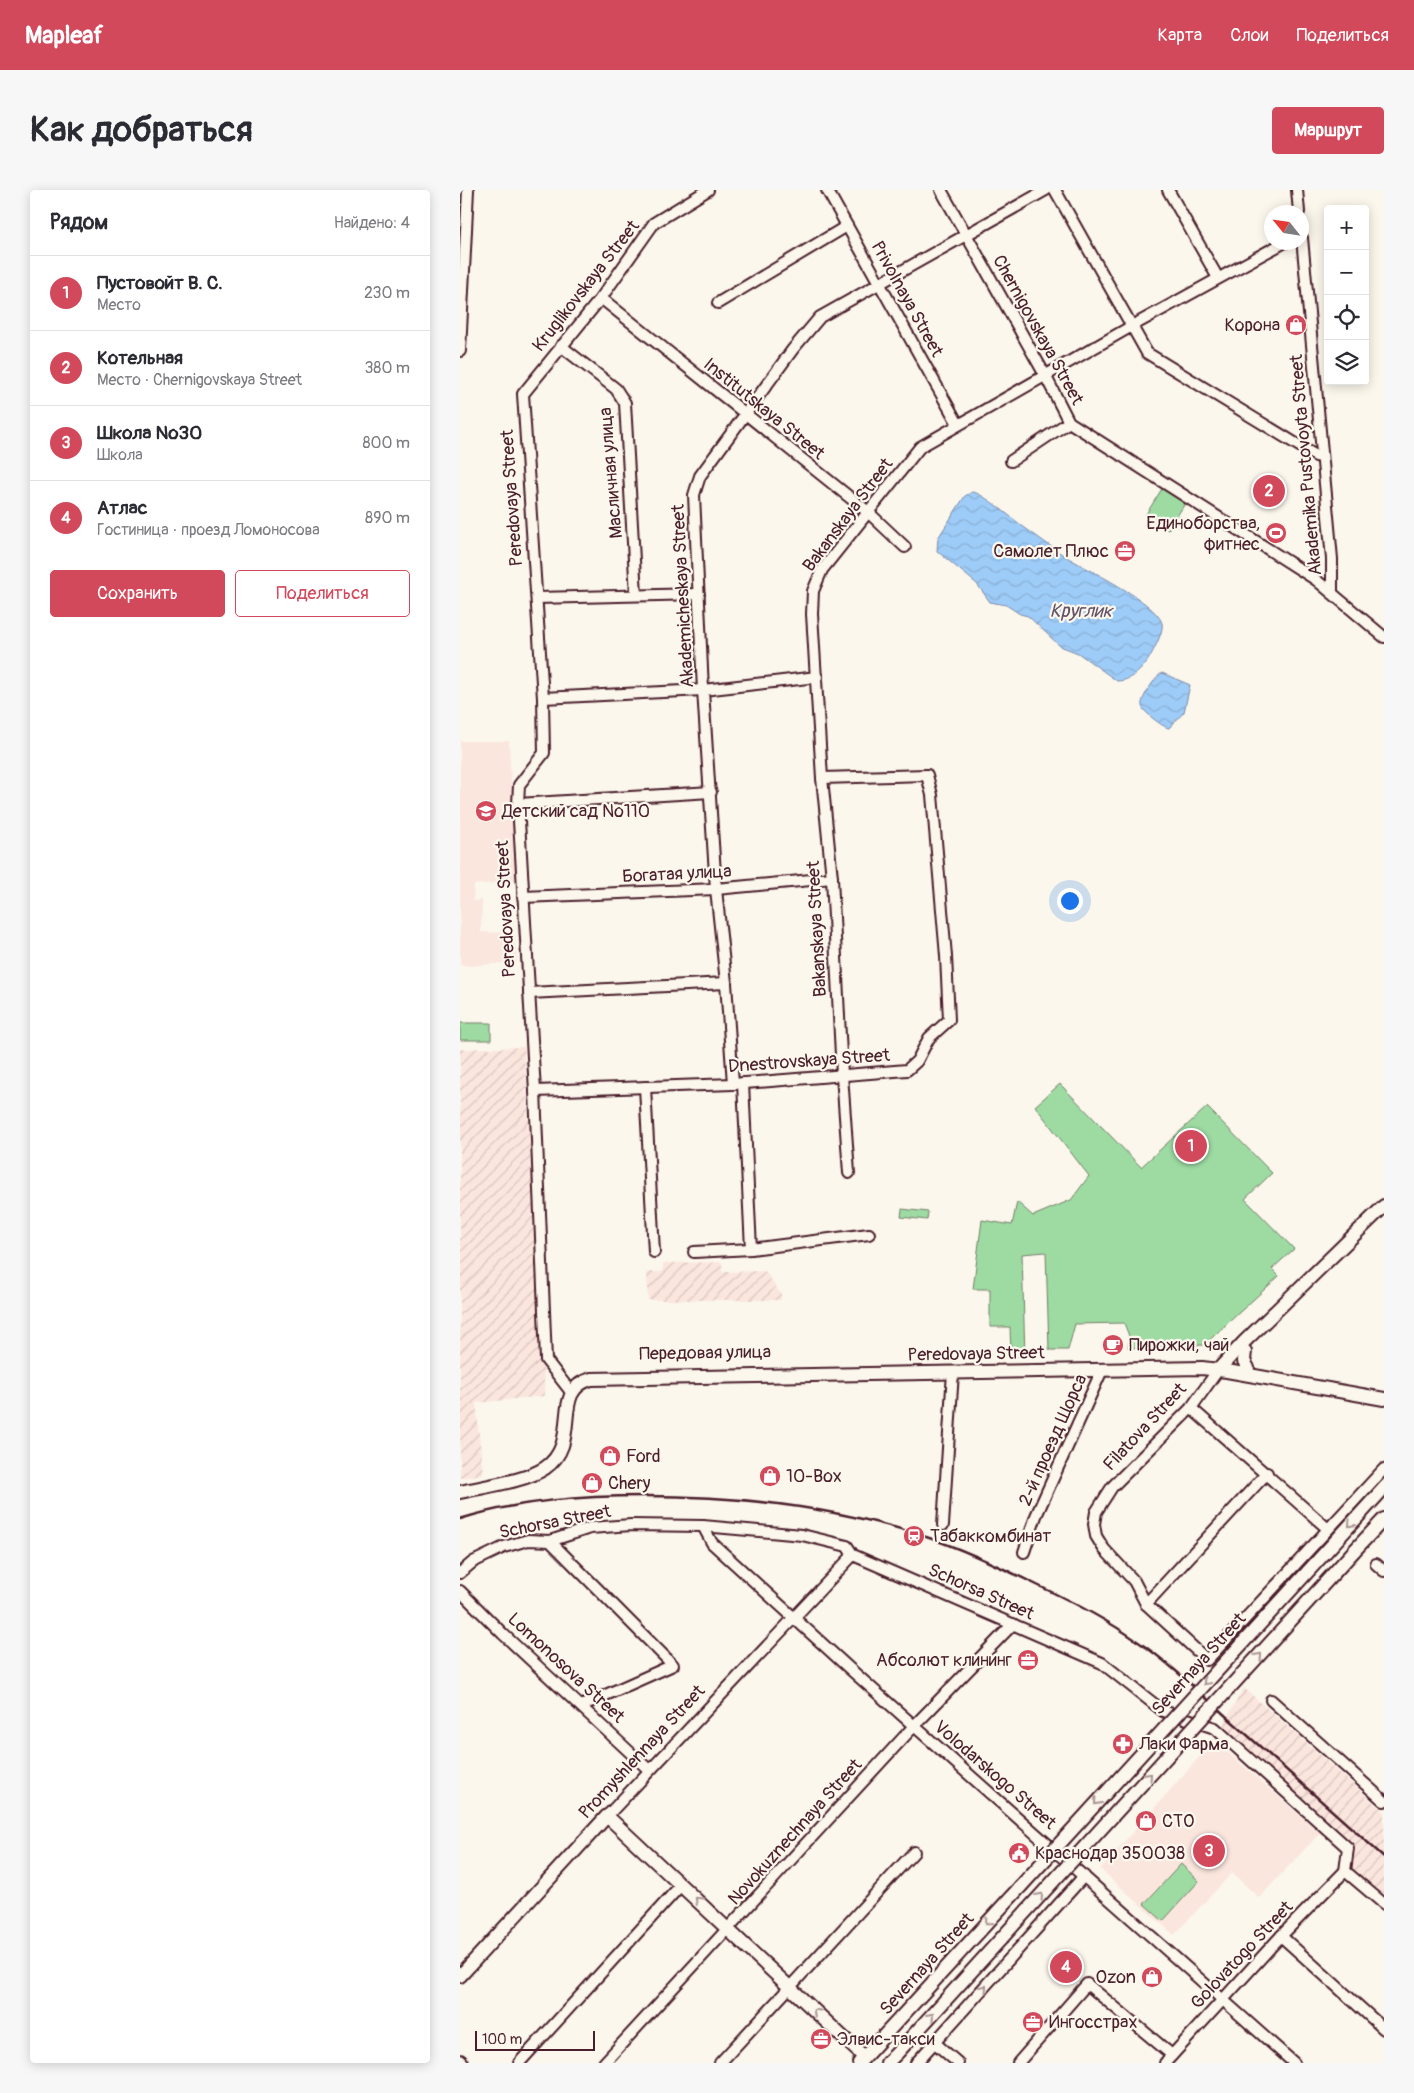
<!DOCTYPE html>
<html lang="ru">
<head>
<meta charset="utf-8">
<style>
  body { margin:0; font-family:Pangolin,sans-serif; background:#f7f7f7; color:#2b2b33 }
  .controls { position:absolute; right:15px; top:15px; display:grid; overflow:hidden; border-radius:5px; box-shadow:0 2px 12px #0003 }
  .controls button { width:45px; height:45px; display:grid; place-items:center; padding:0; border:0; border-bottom:1px solid #e1e1e2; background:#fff; color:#2b2b33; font:25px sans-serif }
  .compass { position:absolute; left:804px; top:15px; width:45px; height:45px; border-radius:50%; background:#fff; box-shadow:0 2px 12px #0003; rotate:300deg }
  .scale { position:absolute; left:15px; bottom:12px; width:120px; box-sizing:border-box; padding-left:5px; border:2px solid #4a1f2b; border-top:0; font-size:14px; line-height:18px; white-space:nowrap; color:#4a1f2b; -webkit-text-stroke:4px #fbf7ec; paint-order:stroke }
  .you { position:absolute; left:609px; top:710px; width:18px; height:18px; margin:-12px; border:4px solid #fff; border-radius:50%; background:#1a73e8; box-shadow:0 0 0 8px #1a73e833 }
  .badge { display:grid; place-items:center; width:32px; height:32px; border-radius:50%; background:#d1495b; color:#fff; font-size:16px; font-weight:700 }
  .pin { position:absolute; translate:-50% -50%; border:2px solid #fff; box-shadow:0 1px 5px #0006 }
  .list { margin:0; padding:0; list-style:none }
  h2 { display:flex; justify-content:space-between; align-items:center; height:65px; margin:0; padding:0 20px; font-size:21px }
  h2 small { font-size:16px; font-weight:400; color:#7c7c81 }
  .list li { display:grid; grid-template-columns:32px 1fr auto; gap:15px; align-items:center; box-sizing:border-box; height:75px; padding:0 20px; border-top:1px solid #e1e1e2 }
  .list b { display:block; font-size:19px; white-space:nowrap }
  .list p { margin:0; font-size:16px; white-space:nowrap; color:#7c7c81 }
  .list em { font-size:16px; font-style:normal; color:#7c7c81 }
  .actions { display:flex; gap:10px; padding:15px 20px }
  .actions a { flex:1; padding:11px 0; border:1px solid #d1495b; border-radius:5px; text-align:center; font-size:18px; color:#d1495b }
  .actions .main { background:#d1495b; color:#fff }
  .icon { flex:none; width:28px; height:28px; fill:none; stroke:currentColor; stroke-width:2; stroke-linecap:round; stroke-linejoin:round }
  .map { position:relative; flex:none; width:924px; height:1873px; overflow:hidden; border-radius:5px }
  header { display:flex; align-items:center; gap:30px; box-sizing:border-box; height:70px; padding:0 25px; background:#d1495b; color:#fff }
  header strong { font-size:24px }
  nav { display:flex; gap:28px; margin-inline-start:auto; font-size:18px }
  .intro { display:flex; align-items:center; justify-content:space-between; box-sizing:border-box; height:120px; padding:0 30px }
  h1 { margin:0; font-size:35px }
  .button { padding:12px 22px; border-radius:5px; background:#d1495b; color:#fff; font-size:18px; font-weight:700 }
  main { display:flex; gap:30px; padding:0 30px }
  aside { flex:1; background:#fff; border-radius:5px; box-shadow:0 2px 12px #0003 }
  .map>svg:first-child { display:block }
  .built { fill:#fbe6de }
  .industrial { fill:url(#industrial-furrows) }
  .park { fill:#9ddba3; stroke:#747d67 }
  .water { fill:url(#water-waves); stroke:#7c87a6 }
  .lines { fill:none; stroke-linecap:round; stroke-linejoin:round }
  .minor-casing { stroke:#4a1f2b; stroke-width:14 }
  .major-casing { stroke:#4a1f2b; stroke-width:16 }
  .minor { stroke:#fbf7ec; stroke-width:10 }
  .major { stroke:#fbf7ec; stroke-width:12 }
  .rail { stroke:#4a1f2b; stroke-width:2.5 }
  .major-bridge-casing { stroke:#4a1f2b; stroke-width:16; stroke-linecap:butt }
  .major-bridge { stroke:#fbf7ec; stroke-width:12 }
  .oneway { stroke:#ab9695 }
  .labels { text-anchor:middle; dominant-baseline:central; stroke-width:4.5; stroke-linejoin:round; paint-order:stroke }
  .street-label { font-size:18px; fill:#4a1f2b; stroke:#fbf7ec }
  .poi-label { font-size:18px; fill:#4a1f2b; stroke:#fbf7ec; text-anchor:start }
  .water-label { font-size:19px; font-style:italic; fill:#635368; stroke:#fbf7ec }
</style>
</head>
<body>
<header>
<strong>Mapleaf</strong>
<nav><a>Карта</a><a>Слои</a><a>Поделиться</a></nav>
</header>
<div class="intro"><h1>Как добраться</h1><a class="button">Маршрут</a></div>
<main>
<aside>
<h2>Рядом<small>Найдено: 4</small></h2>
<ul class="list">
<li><span class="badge">1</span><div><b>Пустовойт В. С.</b><p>Место</p></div><em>230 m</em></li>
<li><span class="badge">2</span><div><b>Котельная</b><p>Место · Chernigovskaya Street</p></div><em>380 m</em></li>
<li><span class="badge">3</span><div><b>Школа №30</b><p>Школа</p></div><em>800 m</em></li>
<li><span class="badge">4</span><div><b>Атлас</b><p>Гостиница · проезд Ломоносова</p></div><em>890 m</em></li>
</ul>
<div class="actions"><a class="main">Сохранить</a><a>Поделиться</a></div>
</aside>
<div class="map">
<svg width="924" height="1873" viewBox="0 0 924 1873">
  <defs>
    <pattern id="industrial-furrows" width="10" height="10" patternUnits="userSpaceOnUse" patternTransform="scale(1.25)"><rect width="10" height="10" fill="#fbe6de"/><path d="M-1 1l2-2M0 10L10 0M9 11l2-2" fill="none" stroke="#d9c5bf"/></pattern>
    <pattern id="water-waves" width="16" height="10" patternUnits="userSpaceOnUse" patternTransform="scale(1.25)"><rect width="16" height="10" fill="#9dccf8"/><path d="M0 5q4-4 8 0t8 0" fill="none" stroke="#89afd5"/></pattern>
  </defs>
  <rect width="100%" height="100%" fill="#fbf7ec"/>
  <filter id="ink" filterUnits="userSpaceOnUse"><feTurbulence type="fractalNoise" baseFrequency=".02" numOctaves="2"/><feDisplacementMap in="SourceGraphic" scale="10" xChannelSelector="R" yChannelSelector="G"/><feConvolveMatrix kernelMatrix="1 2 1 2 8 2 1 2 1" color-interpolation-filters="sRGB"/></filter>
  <g filter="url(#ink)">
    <g class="built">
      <path d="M0 551H49L56 691 14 695 13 711 22 710 21 742 54 743 57 772 11 776 0 775Z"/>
      <path d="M749 1556 762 1557 860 1643 799 1708 772 1683 714 1745 640 1679Z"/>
    </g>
    <g class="industrial">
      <path d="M64 857 85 1206 16 1213 23 1284 0 1288V859Z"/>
      <path d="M262 1072V1082L305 1081 321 1104V1110H188L187 1082H203V1073Z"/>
      <path d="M784 1498 924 1622V1718L886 1684 893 1653 762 1536Z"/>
    </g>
    <g class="park">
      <path d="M703 297 726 312 708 340 685 326Z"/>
      <rect x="0" y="833" width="31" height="17"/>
      <path d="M600 894 681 977 747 917 812 983 785 1009 834 1059 812 1079 819 1086 744 1155 668 1158 669 1146 664 1133 615 1134 608 1160H589L586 1062 562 1064 565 1167 551 1166 550 1137H530V1099H513L522 1030 552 1035 557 1012 573 1026 611 1010 629 986 575 916Z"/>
      <path d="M442 1019 468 1022 467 1030 441 1027Z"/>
      <path d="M721 1674 739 1691 703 1731 684 1714Z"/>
    </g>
    <g class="water">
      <path d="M512 302C522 302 554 330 565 338 578 347 591 357 605 366 626 379 695 411 702 433 704 441 695 457 691 465 684 478 672 491 657 491L618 463 600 456 568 426 560 424 546 415 530 412 517 394 477 361 478 348 505 306Z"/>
      <path d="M702 483 730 495 724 522 709 538C704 538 683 522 682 516 680 509 696 486 702 483Z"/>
    </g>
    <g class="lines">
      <g class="minor-casing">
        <g id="minor">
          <path d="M367 0 498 234"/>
          <path d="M481 0 585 185 609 232 855 389 924 447"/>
          <path d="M595 0 687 163 856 266 862 267"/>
          <path d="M708 0 758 88"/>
          <path d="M837 0 839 22"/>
          <path d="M842 48 872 369V401"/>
          <path d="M141 108 408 322 445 357"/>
          <path d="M258 113 387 36"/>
          <path d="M101 156 156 199 165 213 176 405"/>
          <path d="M0 161 8 0"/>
          <path d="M551 271 609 232"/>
          <path d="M77 408 239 404"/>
          <path d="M83 508 243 500 357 487"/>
          <path d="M58 614 251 602"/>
          <path d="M63 707 256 699 372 688"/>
          <path d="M69 803 266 793"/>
          <path d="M283 893 291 1059"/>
          <path d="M273 894 266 793 256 699 243 500 234 305 240 286 333 159 360 127 586 0"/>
          <path d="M185 897 194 1062"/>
          <path d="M75 901 273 894 447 880 457 871 469 848 489 830 486 766 472 605 467 585 362 588"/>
          <path d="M389 983 382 885 372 688 362 588 352 424 353 401 362 380 460 257 672 136 825 52"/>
          <path d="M234 1062 291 1059 409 1044"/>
          <path d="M758 1180 731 1218 652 1297 636 1322 634 1334 636 1346 644 1359 674 1391 686 1414 747 1470 924 1279"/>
          <path d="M111 1202 86 1170 75 901 58 614 59 595 84 563 83 508 63 204 141 108 194 33 248 0"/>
          <path d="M731 1218 868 1339"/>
          <path d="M483 1335 493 1182"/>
          <path d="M243 1336 252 1353 390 1479 834 1873"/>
          <path d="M90 1351 213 1475 121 1516"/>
          <path d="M564 1362 576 1326 642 1180"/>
          <path d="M916 1374 924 1381"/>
          <path d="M0 1383 13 1372 44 1357 68 1350 90 1351 130 1338 171 1335 243 1336 342 1345 387 1356 393 1365 642 1473 703 1521 755 1538 888 1658 885 1681"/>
          <path d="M0 1401 43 1444 189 1580"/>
          <path d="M686 1414 807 1283"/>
          <path d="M811 1510 924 1611"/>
          <path d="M147 1626 393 1365"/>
          <path d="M885 1681 924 1714"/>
          <path d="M821 1746 924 1839"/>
          <path d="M475 1853 498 1873"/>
          <path d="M59 1873 221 1695"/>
          <path d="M144 1873 454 1536 553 1434"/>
          <path d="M260 1873 454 1662"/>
          <path d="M456 1873 624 1686"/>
          <path d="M558 1873 627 1794 712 1865"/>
          <path d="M705 1873 821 1746 885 1681"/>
        </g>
      </g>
      <g class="major-casing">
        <g id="major">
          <path d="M785 1161 784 1171 788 1178"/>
          <path d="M758 1180 784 1152 924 1016"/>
          <path d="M0 1302C25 1296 64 1292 85 1278 123 1252 89 1201 131 1189L742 1178 767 1181 924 1209"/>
          <path d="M894 1361 924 1329"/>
          <path d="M0 1786 147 1626 404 1867"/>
          <path d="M0 1871 2 1873"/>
          <path d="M399 1873 561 1696"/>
          <path d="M427 1873 438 1862"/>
        </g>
      </g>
      <use href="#minor" class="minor"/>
      <use href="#major" class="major"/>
      <path class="rail" d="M0 1329C60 1310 123 1306 185 1306 277 1306 370 1316 457 1344 499 1357 538 1376 577 1395 611 1411 646 1429 677 1451 713 1475 744 1507 776 1535 825 1579 874 1623 924 1667"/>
      <g class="major-bridge-casing">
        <g id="major-bridge">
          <path d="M561 1696 924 1298"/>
          <path d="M438 1862 894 1361"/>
        </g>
      </g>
      <use href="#major-bridge" class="major-bridge"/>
    </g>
    <defs><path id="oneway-chevron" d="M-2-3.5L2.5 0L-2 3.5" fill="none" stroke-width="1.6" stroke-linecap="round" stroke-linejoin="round" transform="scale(1.25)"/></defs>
    <g class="oneway">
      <use href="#oneway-chevron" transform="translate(891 1334) rotate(132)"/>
      <use href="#oneway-chevron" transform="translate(799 1466) rotate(-48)"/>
      <use href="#oneway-chevron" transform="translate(746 1492) rotate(132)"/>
      <use href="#oneway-chevron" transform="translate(689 1586) rotate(-48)"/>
      <use href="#oneway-chevron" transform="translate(637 1612) rotate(132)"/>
      <use href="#oneway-chevron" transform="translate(580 1706) rotate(-48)"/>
      <use href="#oneway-chevron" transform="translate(238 1710) rotate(-137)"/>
      <use href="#oneway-chevron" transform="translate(528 1732) rotate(132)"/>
      <use href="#oneway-chevron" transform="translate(524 1798) rotate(-48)"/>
      <use href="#oneway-chevron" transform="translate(356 1822) rotate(-137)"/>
      <use href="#oneway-chevron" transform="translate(471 1826) rotate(-48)"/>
    </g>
  </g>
  <defs>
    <g id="shop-disc" transform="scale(1.125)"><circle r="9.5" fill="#d1495b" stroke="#fbf7ec"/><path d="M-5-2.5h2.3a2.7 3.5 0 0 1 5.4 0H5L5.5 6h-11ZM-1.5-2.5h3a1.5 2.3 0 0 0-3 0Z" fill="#fff"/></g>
    <g id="stadium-disc" transform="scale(1.125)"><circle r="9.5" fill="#d1495b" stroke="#fbf7ec"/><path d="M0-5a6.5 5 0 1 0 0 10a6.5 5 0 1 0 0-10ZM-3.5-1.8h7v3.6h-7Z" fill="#fff"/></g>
    <g id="office-disc" transform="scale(1.125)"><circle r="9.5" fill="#d1495b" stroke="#fbf7ec"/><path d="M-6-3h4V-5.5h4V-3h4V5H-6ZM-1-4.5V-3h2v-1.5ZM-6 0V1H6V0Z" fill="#fff"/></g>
    <g id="school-disc" transform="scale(1.125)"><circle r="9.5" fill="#d1495b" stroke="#fbf7ec"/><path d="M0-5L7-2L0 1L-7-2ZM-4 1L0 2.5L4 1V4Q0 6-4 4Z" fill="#fff"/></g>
    <g id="cafe-disc" transform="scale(1.125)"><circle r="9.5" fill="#d1495b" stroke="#fbf7ec"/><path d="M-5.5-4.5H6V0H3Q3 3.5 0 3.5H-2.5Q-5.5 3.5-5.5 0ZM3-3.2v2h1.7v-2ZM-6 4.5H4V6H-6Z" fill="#fff"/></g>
    <g id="station-disc" transform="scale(1.125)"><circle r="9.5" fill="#d1495b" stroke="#fbf7ec"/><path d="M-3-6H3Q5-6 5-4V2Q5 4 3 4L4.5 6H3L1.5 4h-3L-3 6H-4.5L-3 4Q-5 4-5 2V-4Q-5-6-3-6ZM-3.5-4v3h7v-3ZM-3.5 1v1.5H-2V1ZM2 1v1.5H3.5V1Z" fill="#fff"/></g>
    <g id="pharmacy-disc" transform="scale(1.125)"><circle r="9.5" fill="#d1495b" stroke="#fbf7ec"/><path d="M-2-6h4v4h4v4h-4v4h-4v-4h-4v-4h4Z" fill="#fff"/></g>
    <g id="civic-disc" transform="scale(1.125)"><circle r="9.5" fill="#d1495b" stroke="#fbf7ec"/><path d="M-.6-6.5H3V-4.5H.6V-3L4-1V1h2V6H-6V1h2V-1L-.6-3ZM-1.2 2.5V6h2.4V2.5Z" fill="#fff"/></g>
  </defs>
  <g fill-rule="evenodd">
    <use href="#shop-disc" x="836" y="135"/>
    <use href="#stadium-disc" x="816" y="343"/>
    <use href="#office-disc" x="665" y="361"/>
    <use href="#school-disc" x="26" y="621"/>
    <use href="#cafe-disc" x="653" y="1155"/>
    <use href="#shop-disc" x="150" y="1266"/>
    <use href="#shop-disc" x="310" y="1286"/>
    <use href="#shop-disc" x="132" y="1293"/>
    <use href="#station-disc" x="454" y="1346"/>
    <use href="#office-disc" x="568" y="1470"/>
    <use href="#pharmacy-disc" x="663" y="1554"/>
    <use href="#shop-disc" x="686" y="1631"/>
    <use href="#civic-disc" x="559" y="1663"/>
    <use href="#shop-disc" x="692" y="1787"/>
    <use href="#office-disc" x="573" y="1832"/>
    <use href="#office-disc" x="361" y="1849"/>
  </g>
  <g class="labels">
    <g class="street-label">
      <text transform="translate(126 96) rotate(-52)">Kruglikovskaya Street</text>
      <text transform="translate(447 109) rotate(61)">Privolnaya Street</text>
      <text transform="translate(578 140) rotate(61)">Chernigovskaya Street</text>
      <text transform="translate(304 219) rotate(39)">Institutskaya Street</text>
      <text transform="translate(846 275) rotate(-95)">Akademika Pustovoyta Street</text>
      <text transform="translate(151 283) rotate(-95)">Масличная улица</text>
      <text transform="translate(52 308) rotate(-94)">Peredovaya Street</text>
      <text transform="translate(388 325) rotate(-53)">Bakanskaya Street</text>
      <text transform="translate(223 406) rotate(-93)">Akademicheskaya Street</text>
      <text transform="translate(217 684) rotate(-3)">Богатая улица</text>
      <text transform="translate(46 719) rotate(-93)">Peredovaya Street</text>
      <text transform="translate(357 739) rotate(-93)">Bakanskaya Street</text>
      <text transform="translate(349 871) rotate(-4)">Dnestrovskaya Street</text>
      <text transform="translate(245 1163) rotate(-1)">Передовая улица</text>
      <text transform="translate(516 1164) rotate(-1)">Peredovaya Street</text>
      <text transform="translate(685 1237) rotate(-47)">Filatova Street</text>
      <text transform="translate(593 1250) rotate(-66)">2-й проезд Щорса</text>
      <text transform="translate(95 1332) rotate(-11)">Schorsa Street</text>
      <text transform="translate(521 1402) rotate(24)">Schorsa Street</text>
      <text transform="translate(739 1474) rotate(-48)">Severnaya Street</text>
      <text transform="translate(106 1478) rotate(43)">Lomonosova Street</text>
      <text transform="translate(182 1562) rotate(-47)">Promyshlennaya Street</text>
      <text transform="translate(535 1585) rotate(41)">Volodarskogo Street</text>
      <text transform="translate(335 1642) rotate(-48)">Novokuznechnaya Street</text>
      <text transform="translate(782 1765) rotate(-47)">Golovatogo Street</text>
      <text transform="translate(467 1774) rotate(-48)">Severnaya Street</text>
    </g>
    <g class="poi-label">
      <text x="820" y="135" text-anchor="end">Корона</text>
      <text x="800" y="333" text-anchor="end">Единоборства,<tspan x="800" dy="21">фитнес</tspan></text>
      <text x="649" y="361" text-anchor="end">Самолет Плюс</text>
      <text x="42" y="621">Детский сад №110</text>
      <text x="669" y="1155">Пирожки, чай</text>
      <text x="166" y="1266">Ford</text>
      <text x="326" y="1286">10-Box</text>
      <text x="148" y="1293">Chery</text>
      <text x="470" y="1346">Табаккомбинат</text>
      <text x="552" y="1470" text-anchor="end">Абсолют клининг</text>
      <text x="679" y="1554">Лаки Фарма</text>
      <text x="702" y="1631">СТО</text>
      <text x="575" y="1663">Краснодар 350038</text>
      <text x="676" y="1787" text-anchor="end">Ozon</text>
      <text x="589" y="1832">Ингосстрах</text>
      <text x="377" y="1849">Элвис-такси</text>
    </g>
    <g class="water-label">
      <text x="621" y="421">Круглик</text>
    </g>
  </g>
</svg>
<div class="controls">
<button>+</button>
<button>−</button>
<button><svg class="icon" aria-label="locate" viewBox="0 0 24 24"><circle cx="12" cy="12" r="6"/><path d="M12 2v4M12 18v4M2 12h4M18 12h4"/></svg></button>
<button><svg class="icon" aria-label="layers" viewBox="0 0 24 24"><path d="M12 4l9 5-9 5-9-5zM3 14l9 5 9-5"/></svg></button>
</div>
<svg class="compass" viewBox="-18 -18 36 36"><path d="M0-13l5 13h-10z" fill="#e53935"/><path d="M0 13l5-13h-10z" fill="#7c7c81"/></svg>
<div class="scale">100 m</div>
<div class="you"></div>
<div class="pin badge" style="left:731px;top:956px">1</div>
<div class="pin badge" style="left:809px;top:301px">2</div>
<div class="pin badge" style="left:749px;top:1661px">3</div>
<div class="pin badge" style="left:606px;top:1777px">4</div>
</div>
</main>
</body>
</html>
